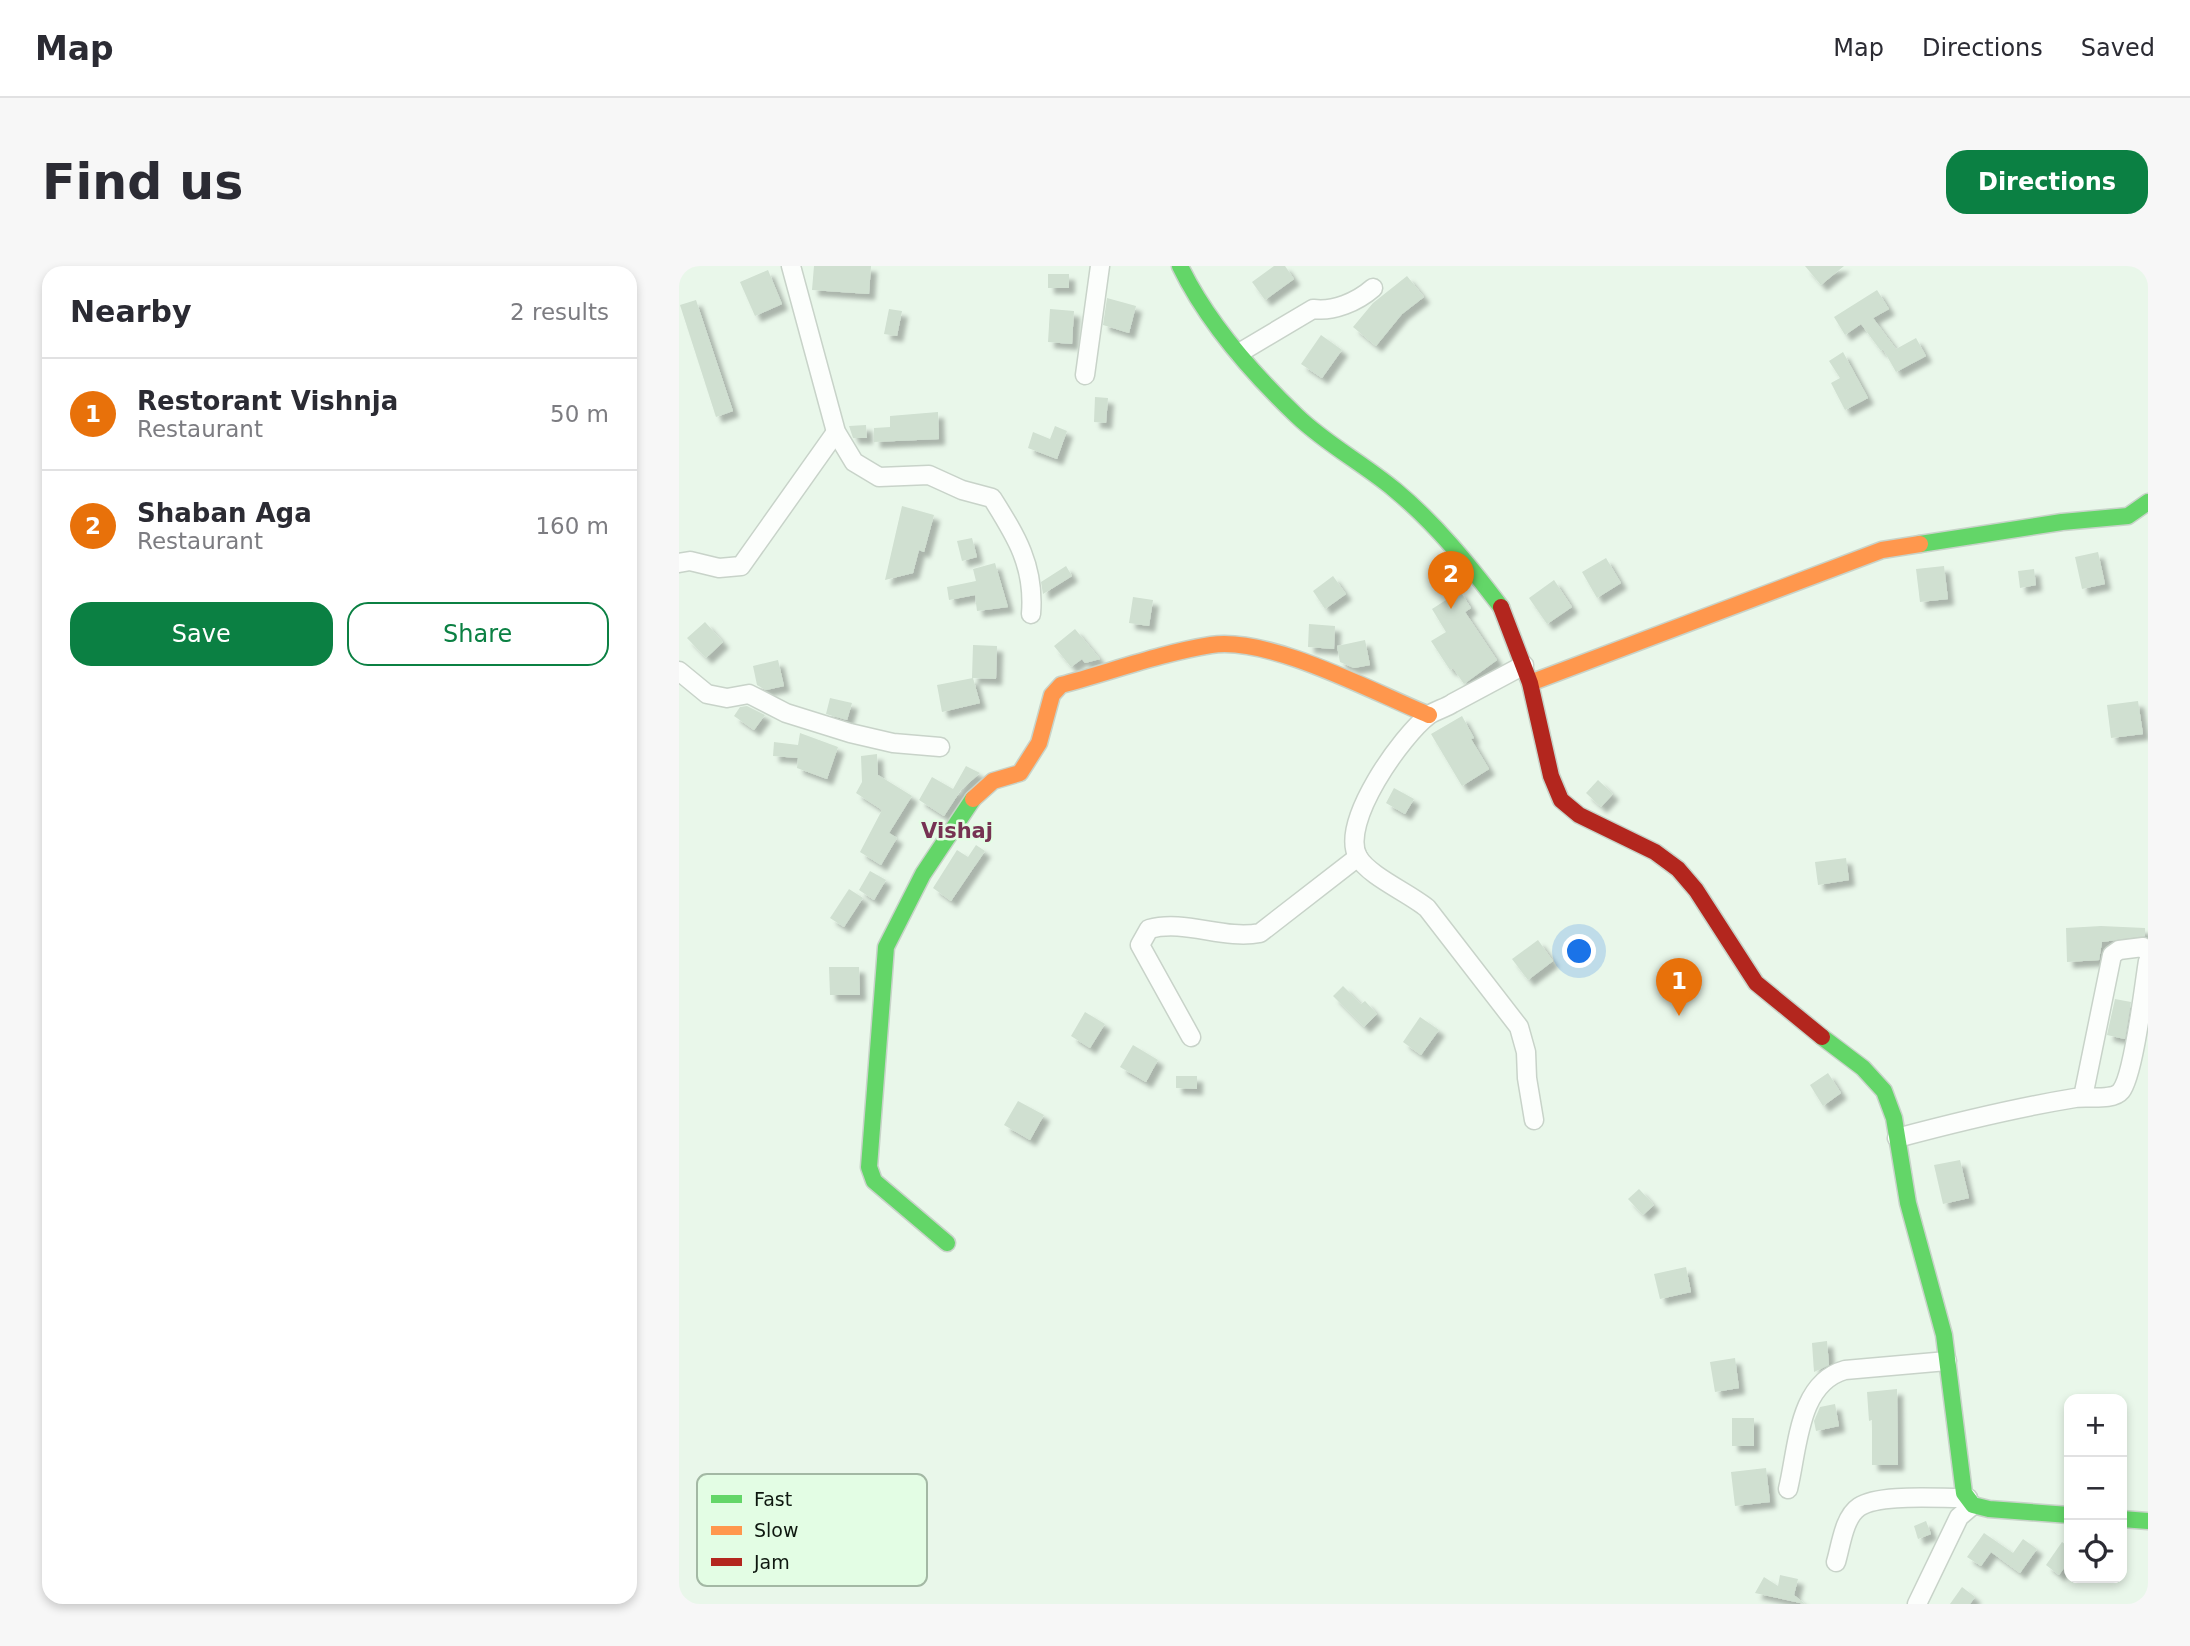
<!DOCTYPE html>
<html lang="en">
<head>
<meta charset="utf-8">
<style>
  body { margin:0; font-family:"DejaVu Sans",sans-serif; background:#f7f7f7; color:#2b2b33 }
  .controls { position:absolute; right:21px; bottom:21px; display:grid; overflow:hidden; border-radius:14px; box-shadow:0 4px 10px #0003 }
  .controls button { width:63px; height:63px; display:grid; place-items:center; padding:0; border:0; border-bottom:2px solid #e1e1e2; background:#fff; color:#2b2b33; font:35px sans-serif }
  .you { position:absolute; left:901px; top:686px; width:24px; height:24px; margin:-18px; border:5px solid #fff; border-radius:50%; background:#1a73e8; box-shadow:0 0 0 10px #1a73e833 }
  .badge { display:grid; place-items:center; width:46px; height:46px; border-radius:50%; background:#0b8043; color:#fff; font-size:23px; font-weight:700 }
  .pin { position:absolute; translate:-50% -58px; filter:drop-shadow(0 2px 4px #0008) }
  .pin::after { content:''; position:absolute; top:37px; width:24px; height:21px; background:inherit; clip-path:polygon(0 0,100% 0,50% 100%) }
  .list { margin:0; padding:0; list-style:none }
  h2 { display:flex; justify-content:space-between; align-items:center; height:91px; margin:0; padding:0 28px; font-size:30px }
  h2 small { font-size:23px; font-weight:400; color:#7c7c81 }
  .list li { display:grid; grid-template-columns:46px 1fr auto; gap:21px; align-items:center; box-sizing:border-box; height:112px; padding:0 28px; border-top:2px solid #e1e1e2 }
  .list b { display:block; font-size:26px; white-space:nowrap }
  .list p { margin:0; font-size:23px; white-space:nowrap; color:#7c7c81 }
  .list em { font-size:23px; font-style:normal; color:#7c7c81 }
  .actions { display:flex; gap:14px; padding:21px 28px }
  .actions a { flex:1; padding:16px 0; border:2px solid #0b8043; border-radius:21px; text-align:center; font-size:24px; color:#0b8043 }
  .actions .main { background:#0b8043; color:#fff }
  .icon { flex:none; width:38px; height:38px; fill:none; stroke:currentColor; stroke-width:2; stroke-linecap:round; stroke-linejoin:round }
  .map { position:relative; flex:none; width:1469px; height:1338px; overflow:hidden; border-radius:21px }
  header { display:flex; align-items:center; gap:42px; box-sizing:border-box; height:98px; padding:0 35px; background:#fff; border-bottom:2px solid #e1e1e2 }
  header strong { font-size:33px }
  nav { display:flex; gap:38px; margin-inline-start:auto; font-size:24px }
  .intro { display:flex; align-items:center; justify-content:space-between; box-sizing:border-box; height:168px; padding:0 42px }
  h1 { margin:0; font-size:49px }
  .button { padding:18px 32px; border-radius:21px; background:#0b8043; color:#fff; font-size:24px; font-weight:700 }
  main { display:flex; gap:42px; padding:0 42px }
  aside { flex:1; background:#fff; border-radius:21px; box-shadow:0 4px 10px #0003 }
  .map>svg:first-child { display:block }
  .building { fill:#d0e0d1; filter:url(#shadow) }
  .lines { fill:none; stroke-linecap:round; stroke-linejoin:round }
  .street-casing { stroke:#c8d3c9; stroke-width:21 }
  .fast-casing { stroke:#c8d3c9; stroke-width:19 }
  .slow-casing { stroke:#c8d3c9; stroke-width:19 }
  .jam-casing { stroke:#c8d3c9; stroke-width:19 }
  .street { stroke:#fcfefc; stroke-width:18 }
  .fast { stroke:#63d668; stroke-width:16 }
  .slow { stroke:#ff974d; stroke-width:16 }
  .jam { stroke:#b3261e; stroke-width:16 }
  .labels { text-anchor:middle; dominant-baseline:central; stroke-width:5; stroke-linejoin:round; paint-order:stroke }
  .quarter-label { font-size:21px; font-weight:bold; fill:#763352; stroke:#e3fde4 }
  .key { fill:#e3fde4; stroke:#a3b8a4; stroke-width:2 }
  .key-label { font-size:19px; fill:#0e170f }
</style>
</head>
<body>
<header>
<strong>Map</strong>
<nav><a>Map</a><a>Directions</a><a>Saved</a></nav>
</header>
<div class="intro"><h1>Find us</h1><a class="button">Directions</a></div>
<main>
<aside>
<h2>Nearby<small>2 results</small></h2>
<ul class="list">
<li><span class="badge" style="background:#e8710a">1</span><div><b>Restorant Vishnja</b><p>Restaurant</p></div><em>50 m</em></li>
<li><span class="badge" style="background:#e8710a">2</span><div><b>Shaban Aga</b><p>Restaurant</p></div><em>160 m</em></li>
</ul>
<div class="actions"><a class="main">Save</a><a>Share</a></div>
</aside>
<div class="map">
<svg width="1469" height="1338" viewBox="0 0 1469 1338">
  <defs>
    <filter id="shadow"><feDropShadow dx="6" dy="6" stdDeviation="2" flood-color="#0004"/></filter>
  </defs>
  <rect width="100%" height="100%" fill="#e9f7ea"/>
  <g class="building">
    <path d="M135 0H192L190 28 133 24Z"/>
    <path d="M595 0H606L615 13 586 34 573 16Z"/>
    <path d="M1126 0H1165L1142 19Z"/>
    <path d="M89 4 103 38 76 50 61 16Z"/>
    <rect x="369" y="8" width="21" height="14"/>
    <path d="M728 10 745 31 723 48 697 80 674 61 694 37Z"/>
    <path d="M1198 24 1210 43 1194 52 1217 83 1237 72 1247 90 1217 106 1204 83 1202 85 1182 58 1166 69 1155 51Z"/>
    <path d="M428 32 457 40 450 67 424 59Z"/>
    <path d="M17 34 54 145 37 151 1 39Z"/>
    <path d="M210 43 223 45 218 70 205 68Z"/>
    <path d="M371 43 395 45 393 78 369 76Z"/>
    <path d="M642 69 663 84 643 112 622 98Z"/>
    <path d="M1164 86 1189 132 1166 144 1152 117 1161 112 1150 95Z"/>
    <path d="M416 131 429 132 427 157 415 156Z"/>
    <path d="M259 146 260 173 195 176V162L211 161V150Z"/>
    <path d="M187 159 188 172H174L170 160Z"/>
    <path d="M376 160 388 165 378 193 349 182 354 166 371 173Z"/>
    <path d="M223 240 255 249 245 286 240 284 234 307 206 314Z"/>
    <path d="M293 272 298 291 283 295 278 275Z"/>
    <path d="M1419 286 1426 318 1403 323 1396 291Z"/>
    <path d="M927 292 942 317 918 332 903 306Z"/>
    <path d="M316 297 329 341 298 345 296 329 270 334 268 321 297 315 294 303Z"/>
    <path d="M387 300 393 310 364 328 362 316Z"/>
    <path d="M1265 300 1269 333 1241 336 1237 303Z"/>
    <path d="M1355 303 1357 319 1341 322 1339 305Z"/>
    <path d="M654 310 667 328 646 343 634 325Z"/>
    <path d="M875 314 893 341 868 358 850 332Z"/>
    <path d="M781 325 792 342 786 346 818 394 785 418 774 402 771 404 752 375 767 366 753 343Z"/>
    <path d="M454 331 474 334 470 360 450 357Z"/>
    <path d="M26 356 44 376 27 392 8 372Z"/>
    <path d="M630 358 656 360 655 383 629 381Z"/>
    <path d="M396 363 421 393 406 397 403 393 392 401 375 380Z"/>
    <path d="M686 374 691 399 675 402 661 396 658 380Z"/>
    <path d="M294 379 318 380 317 413 293 412Z"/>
    <path d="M99 394 105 420 87 424 78 419 74 400Z"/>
    <path d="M294 412 301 437 263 446 258 419Z"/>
    <path d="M151 432 173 437 168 454 147 448Z"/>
    <path d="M1459 435 1464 468 1432 472 1428 439Z"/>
    <path d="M68 440 86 449 75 464 55 450 61 441Z"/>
    <path d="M783 450 795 472 792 473 810 503 783 520 752 468Z"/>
    <path d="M121 467 159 481 148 513 118 502 119 492 94 490 95 476 119 479Z"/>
    <path d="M198 488 199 509 233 530 210 567 218 572 202 599 181 586 203 544 177 527 183 516 182 490Z"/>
    <path d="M287 500 301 507 282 524 265 550 240 534 253 511 274 523Z"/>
    <path d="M919 514 934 528 922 541 907 527Z"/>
    <path d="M715 522 735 533 726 548 707 537Z"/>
    <path d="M297 579 306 585 272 635 254 622 278 584 289 591Z"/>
    <path d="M1167 592 1170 614 1139 619 1136 596Z"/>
    <path d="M191 605 207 614 195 634 180 624Z"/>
    <path d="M170 623 184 632 165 661 151 652Z"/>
    <path d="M1422 660 1466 662V670L1423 676 1420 694 1388 696 1387 662Z"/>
    <path d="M859 674 874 695 849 714 833 693Z"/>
    <path d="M150 701H180L181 729H151Z"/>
    <path d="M664 720 682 738 686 735 698 748 685 761 654 730Z"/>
    <path d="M1436 733 1452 736 1446 773 1428 769Z"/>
    <path d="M406 746 426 758 411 782 392 770Z"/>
    <path d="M741 751 760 764 742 789 724 776Z"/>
    <path d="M454 779 479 794 467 816 441 801Z"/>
    <path d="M1149 807 1162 827 1144 840 1131 819Z"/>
    <path d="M497 810H518V823L497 822Z"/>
    <path d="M339 835 365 849 351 874 325 859Z"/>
    <path d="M1281 894 1290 932 1264 938 1255 899Z"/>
    <path d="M960 923 975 939 964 949 949 933Z"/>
    <path d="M1007 1001 1012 1026 981 1033 975 1008Z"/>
    <path d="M1148 1075 1150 1099 1135 1106 1133 1077Z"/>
    <path d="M1056 1092 1060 1122 1036 1126 1031 1096Z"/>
    <path d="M1218 1123 1219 1199H1193V1154L1190 1155 1188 1126Z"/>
    <path d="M1156 1138 1160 1160 1137 1165 1135 1155 1141 1141Z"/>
    <rect x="1053" y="1152" width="22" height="28"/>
    <path d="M1087 1202 1091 1236 1056 1240 1052 1206Z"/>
    <path d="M1247 1255 1252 1268 1239 1273 1235 1260Z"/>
    <path d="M1305 1267 1334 1287 1344 1273 1358 1283 1341 1307 1312 1286 1302 1300 1288 1291Z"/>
    <path d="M1383 1276 1390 1281V1295L1380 1309 1367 1299Z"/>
    <path d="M1101 1309 1119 1313 1115 1329 1126 1338 1076 1327 1085 1311 1099 1320Z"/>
    <path d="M1283 1321 1296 1331 1291 1338H1271Z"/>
  </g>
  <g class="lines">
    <g class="street-casing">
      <g id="street">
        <path d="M112 0 157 166 175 196 200 211 250 209 283 224 313 232C337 270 356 300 352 348"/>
        <path d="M560 87 634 43C654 46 678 36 694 22"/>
        <path d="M406 109 421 0"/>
        <path d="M0 297 11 295 40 302 62 300 157 166"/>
        <path d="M845 399C821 412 798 424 774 437 767 442 757 444 750 449 723 469 660 557 679 591 690 610 730 627 748 642L840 761 847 786 848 812 855 854"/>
        <path d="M0 405 28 428 48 432 70 428 107 447 171 467 214 477 261 481"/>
        <path d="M512 771 461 679 470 663C506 653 544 674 581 667L679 591"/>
        <path d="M1404 831 1433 689 1440 684 1464 681 1469 687"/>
        <path d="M1218 872C1278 856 1335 842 1396 832 1408 830 1434 835 1442 825 1455 809 1465 719 1469 695"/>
        <path d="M1109 1223C1119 1182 1119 1117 1166 1104L1268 1095"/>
        <path d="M1157 1296C1162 1279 1165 1251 1180 1241 1201 1227 1264 1233 1289 1232"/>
        <path d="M1238 1338 1280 1251 1294 1239"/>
      </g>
    </g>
    <g class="fast-casing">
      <g id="fast">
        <path d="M501 0C528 56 573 107 618 150 647 178 685 198 716 224 757 258 790 299 822 341"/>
        <path d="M1241 278 1383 256 1449 250 1469 236"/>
        <path d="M1143 771 1184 802 1205 825 1215 852 1229 937 1265 1069 1285 1227 1294 1239 1310 1243 1390 1249"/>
        <path d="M268 977 195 915 190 901 207 681 244 608 294 533"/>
        <path d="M1443 1253 1469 1255"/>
      </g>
    </g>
    <g class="slow-casing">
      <g id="slow">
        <path d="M851 417 1203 284 1241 278"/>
        <path d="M294 533 314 515 341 507 360 477 373 429 382 419C431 406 482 387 532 379 591 370 694 426 750 449"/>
      </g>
    </g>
    <g class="jam-casing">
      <path id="jam" d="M822 341 851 417 872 510 882 534 900 549 976 586 999 603 1017 624 1077 717 1143 771"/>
    </g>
    <use href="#street" class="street"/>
    <use href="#fast" class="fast"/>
    <use href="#slow" class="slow"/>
    <use href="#jam" class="jam"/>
  </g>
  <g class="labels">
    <g class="quarter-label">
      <text x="278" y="565">Vishaj</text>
    </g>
  </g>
  <rect x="18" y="1208" width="230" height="112" rx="10" class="key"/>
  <rect x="32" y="1229" width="31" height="8" fill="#63d668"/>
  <rect x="32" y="1260" width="31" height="9" fill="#ff974d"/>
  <rect x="32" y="1292" width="31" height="8" fill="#b3261e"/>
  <g class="key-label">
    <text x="75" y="1240">Fast</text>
    <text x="75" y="1271">Slow</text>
    <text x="75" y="1303">Jam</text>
  </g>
</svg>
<div class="controls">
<button>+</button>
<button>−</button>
<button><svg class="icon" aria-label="locate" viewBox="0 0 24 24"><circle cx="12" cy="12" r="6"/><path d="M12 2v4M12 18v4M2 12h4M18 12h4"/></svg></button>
</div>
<div class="you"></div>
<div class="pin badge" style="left:1000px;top:750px;background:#e8710a">1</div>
<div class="pin badge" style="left:772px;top:343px;background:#e8710a">2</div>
</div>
</main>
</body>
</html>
